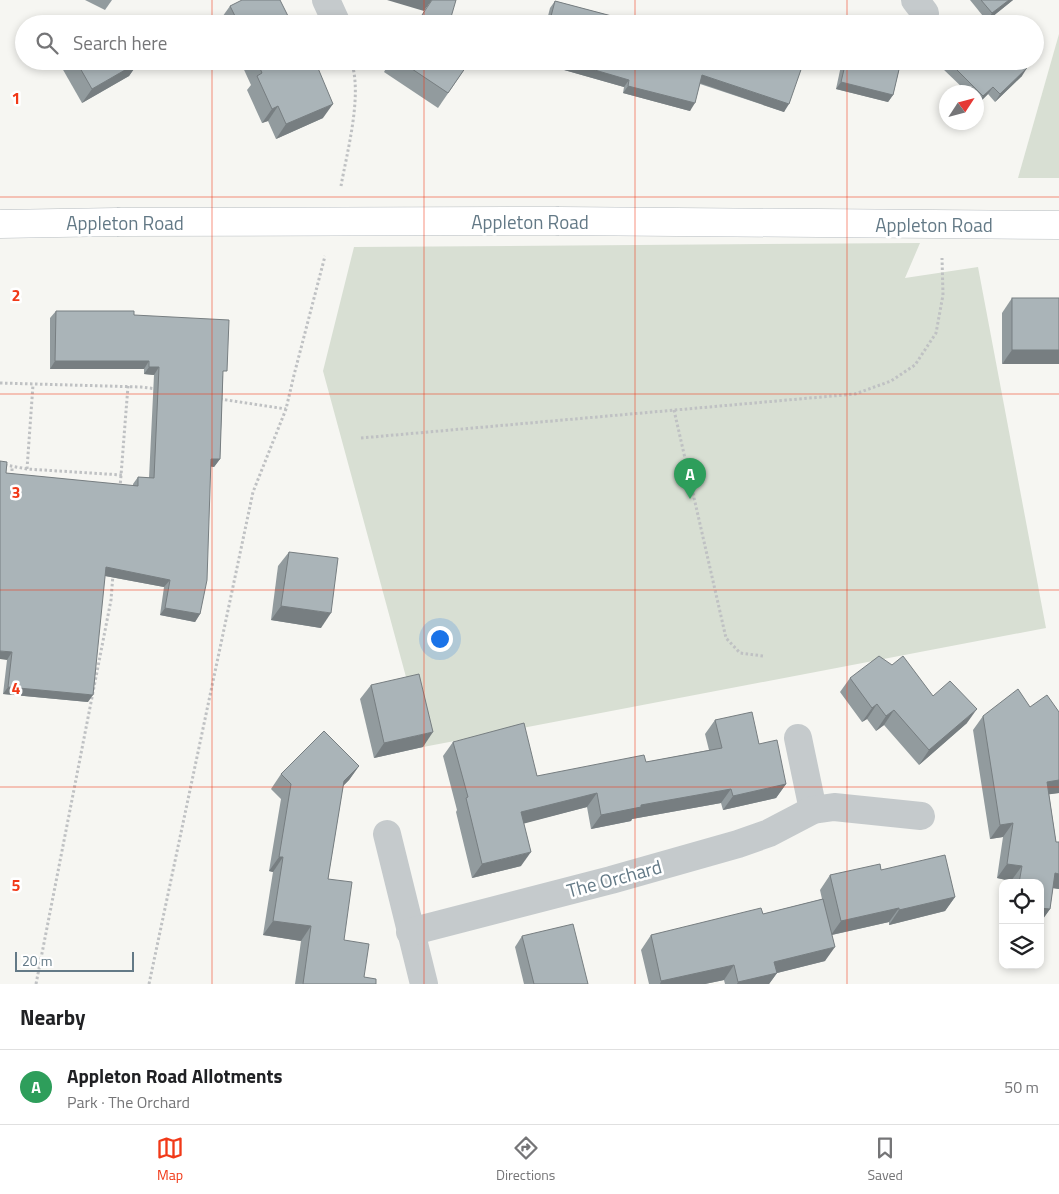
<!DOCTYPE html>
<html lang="en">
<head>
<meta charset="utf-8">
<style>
  body { margin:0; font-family:"Titillium Web",sans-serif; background:#f2f2f2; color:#202124 }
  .controls { position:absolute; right:15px; bottom:15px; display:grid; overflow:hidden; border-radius:10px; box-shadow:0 2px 8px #0003 }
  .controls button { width:45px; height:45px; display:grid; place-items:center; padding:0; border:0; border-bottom:1px solid #e0e0e0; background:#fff; color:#202124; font:25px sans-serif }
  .compass { position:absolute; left:939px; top:85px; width:45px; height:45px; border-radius:50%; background:#fff; box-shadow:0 2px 8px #0003; rotate:54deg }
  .scale { position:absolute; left:15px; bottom:12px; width:119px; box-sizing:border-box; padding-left:5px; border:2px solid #637986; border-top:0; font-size:14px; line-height:18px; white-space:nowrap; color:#637986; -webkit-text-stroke:4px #fff; paint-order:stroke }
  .you { position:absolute; left:439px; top:638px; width:18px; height:18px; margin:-12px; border:4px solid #fff; border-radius:50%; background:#1a73e8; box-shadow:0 0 0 8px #1a73e833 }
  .badge { display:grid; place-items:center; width:32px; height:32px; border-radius:50%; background:#f13918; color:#fff; font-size:16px; font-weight:700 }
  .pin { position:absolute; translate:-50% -41px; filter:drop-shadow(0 1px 2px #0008) }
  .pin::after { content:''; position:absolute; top:26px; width:18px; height:15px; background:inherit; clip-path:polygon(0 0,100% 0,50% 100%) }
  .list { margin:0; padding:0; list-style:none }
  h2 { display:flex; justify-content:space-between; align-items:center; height:65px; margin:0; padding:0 20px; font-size:21px }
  h2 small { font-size:16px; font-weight:400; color:#757577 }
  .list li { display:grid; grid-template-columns:32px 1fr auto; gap:15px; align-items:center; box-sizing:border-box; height:75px; padding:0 20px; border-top:1px solid #e0e0e0 }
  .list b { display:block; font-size:19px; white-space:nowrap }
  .list p { margin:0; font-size:16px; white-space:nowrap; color:#757577 }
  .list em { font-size:16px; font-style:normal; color:#757577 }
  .icon { flex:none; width:28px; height:28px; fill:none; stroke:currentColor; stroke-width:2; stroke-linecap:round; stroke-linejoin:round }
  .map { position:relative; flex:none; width:1059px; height:984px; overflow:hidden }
  .search { position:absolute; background:#fff; box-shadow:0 2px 8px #0003; left:15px; right:15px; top:15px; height:55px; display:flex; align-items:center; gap:12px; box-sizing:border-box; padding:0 18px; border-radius:28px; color:#757577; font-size:19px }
  .sheet { height:140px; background:#fff }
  nav { display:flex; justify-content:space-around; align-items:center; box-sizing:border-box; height:70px; border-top:1px solid #e0e0e0; background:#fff; font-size:14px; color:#757577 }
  nav a { display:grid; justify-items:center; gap:2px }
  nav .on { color:#f13918 }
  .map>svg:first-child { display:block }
  .green { fill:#d8dfd3 }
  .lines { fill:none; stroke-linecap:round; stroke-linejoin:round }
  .secondary-casing { stroke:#b7bdc1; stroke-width:29 }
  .path { stroke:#bfc1c3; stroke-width:3; stroke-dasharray:2.5 2.5; stroke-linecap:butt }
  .street { stroke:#c5cacc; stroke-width:28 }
  .secondary { stroke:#fff; stroke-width:28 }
  .secondary-bridge-casing { stroke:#b7bdc1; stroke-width:29; stroke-linecap:butt }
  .secondary-bridge { stroke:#fff; stroke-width:28 }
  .wall { fill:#929b9e }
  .shaded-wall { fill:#777e81 }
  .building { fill:#aab4b8; stroke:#777e81 }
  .grid { fill:none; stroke:#f13918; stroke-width:1; stroke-opacity:0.55 }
  .labels { text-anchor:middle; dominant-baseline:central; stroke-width:5; stroke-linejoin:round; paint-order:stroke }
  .street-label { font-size:19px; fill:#637986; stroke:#fff }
  .grid-label { font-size:16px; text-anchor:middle; font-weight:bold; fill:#f13918; stroke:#fff; stroke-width:5; stroke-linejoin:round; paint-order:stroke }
</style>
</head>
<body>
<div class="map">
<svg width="1059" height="984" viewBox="0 0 1059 984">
  <rect width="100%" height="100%" fill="#f6f6f2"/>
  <g class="green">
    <path d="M1059 34V178H1018Z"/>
    <path d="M920 243 905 278 978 267 1046 628 423 747 409 688 323 371 354 247Z"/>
  </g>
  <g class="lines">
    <g class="secondary-casing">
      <g id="secondary">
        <path d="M559 221 1059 225"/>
        <path d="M0 224 117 222"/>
      </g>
    </g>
    <g class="path">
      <path d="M341 186C347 152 363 94 351 61"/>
      <path d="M0 383 141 387 157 389"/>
      <path d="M220 399 286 409"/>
      <path d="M674 410 726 638 740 653 763 656"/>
      <path d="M361 438 855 394 891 381 915 365 936 333 943 295 942 258"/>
      <path d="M0 464 27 469 122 475"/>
      <path d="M27 469 33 385"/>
      <path d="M12 476V466"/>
      <path d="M120 488 128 386"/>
      <path d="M36 984 111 600 113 574"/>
      <path d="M149 984 253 492 286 409 294 375 325 256"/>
    </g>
    <g class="street">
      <path d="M326 0 337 24"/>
      <path d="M915 0 925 13"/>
      <path d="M798 738 813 810"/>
      <path d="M387 834 424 984"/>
      <path d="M410 932 611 880 738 844 769 833 813 810 834 807 921 816"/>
    </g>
    <use href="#secondary" class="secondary"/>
    <g class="secondary-bridge-casing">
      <path id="secondary-bridge" d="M117 222 559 221"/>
    </g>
    <use href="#secondary-bridge" class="secondary-bridge"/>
  </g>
  <g class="wall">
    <path d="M85 0H112L105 10Z"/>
    <path d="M970 0H1013L987 21Z"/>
    <path d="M555 1 642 24H546L550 8Z"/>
    <path d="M230 6 292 24H222L220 20Z"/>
    <path d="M58 61H139L129 76 82 103Z"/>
    <path d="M240 61H315L323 118 276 139 268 121 262 123 247 90 251 85Z"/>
    <path d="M390 61H470L438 108 384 72Z"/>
    <path d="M536 61H804L784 112 700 84 690 111 623 93 624 87 536 62Z"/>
    <path d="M842 61H901L893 95 888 102 836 89Z"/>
    <path d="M946 61H1020L1022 76 995 102 988 94 978 104 976 102V92H967L942 68Z"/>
    <path d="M1012 298H1059L1002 364V313Z"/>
    <path d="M56 311 134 315 223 376 220 459 214 467 211 466 200 614 195 622 160 615 164 587 105 576 88 702 3 694 7 660 6 473 133 486V484L138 477 149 478 154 375 144 374V369H50V318Z"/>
    <path d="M289 552 321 628 271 620 278 566Z"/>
    <path d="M850 678 933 696 967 723 919 765 884 725 876 731 867 719 862 722 840 692Z"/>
    <path d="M371 685 423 747 374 758 360 699Z"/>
    <path d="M1030 707 1059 712V793L1049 794 1056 842H1059V889L1053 888 1050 909 1040 923V883H1011V881L997 878 1003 837 990 839 973 730 983 716Z"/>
    <path d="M715 720 759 744 786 784 776 798 723 810 721 803 632 819 631 821 591 829 587 807 524 823 521 866 472 878 456 812 457 810 443 756 453 742 537 776 646 762 709 750 705 734Z"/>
    <path d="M359 766 349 780 343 786 328 879 344 940 364 977 376 984H295L301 941 263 935 273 872 269 871 281 799 271 789 281 774Z"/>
    <path d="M881 870 955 897 945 911 889 925V922L832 935 825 961 777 973 769 984H725L724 980 705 984H649L641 950 651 935 763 914 822 899 820 890 830 875Z"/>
    <path d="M522 936 588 984H524L515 947Z"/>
  </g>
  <g class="shaded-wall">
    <path d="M387 0H432L424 11Z"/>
    <path d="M1009 0H1013L987 21 992 13Z"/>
    <path d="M536 61H564L629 80 624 87 536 62Z"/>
    <path d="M139 62 129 76 82 103 92 89Z"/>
    <path d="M1027 68 1022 76 995 102 1000 94Z"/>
    <path d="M702 75 789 104 784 112 697 82Z"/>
    <path d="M841 82 893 95 888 102 836 89Z"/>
    <path d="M628 86 695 103 690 111 623 93Z"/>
    <path d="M993 87 988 94 978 104 983 96Z"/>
    <path d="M333 104 323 118 276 139 286 124Z"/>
    <path d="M278 106 268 121 262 123 272 109Z"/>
    <path d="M1012 350H1059V364H1002Z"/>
    <path d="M55 361H149L144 369H50Z"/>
    <path d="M149 367H159L154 375 144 374Z"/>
    <path d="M211 459H220L214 467 206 466Z"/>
    <path d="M106 567 170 580 164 587 100 575Z"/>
    <path d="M281 606 331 613 321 628 271 620Z"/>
    <path d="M165 608 200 614 195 622 160 615Z"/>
    <path d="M0 651 12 652 7 660 0 659Z"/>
    <path d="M8 687 93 695 88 702 3 694Z"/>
    <path d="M877 704 867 719 862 722 872 708Z"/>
    <path d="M977 709 967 723 919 765 929 750Z"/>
    <path d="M894 710 884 725 876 731 886 716Z"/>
    <path d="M433 732 423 747 374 758 384 743Z"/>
    <path d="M359 766 349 780 334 795 344 781Z"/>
    <path d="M1059 780V793L1037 796 1047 782Z"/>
    <path d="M786 784 776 798 723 810 733 796Z"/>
    <path d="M731 789 721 803 632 819 631 821 591 829 601 815 641 805Z"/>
    <path d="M597 793 587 807 511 827 521 812Z"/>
    <path d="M1013 823 1003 837 990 839 1000 825Z"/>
    <path d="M531 852 521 866 472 878 482 864Z"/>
    <path d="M279 857H283L273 872 269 871Z"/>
    <path d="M1007 864 1022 866 1011 881 997 878Z"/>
    <path d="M1055 873 1059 874V889L1045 887Z"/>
    <path d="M955 897 945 911 889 925 899 910Z"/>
    <path d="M899 908 889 922 831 935 841 921Z"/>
    <path d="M1040 908 1050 909 1040 923Z"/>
    <path d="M273 921 311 926 301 941 263 935Z"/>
    <path d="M835 947 825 961 777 973 769 984H737L738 982 774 962Z"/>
    <path d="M734 965 724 980 705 984H660L661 981Z"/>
  </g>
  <g class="building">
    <path d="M242 0H280L292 24H239L230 6Z"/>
    <path d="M432 0H456L449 24H416Z"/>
    <path d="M981 0H1009L992 13Z"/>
    <path d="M555 1 642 24H549Z"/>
    <path d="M113 17 117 24H101Z"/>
    <path d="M681 18 702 24H680Z"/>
    <path d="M76 61H139V62L92 89Z"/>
    <path d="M257 61H315L333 104 286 124 278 106 272 109 257 76 262 73Z"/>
    <path d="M400 61H470L448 93Z"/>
    <path d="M564 61H804L789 104 702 75 695 103 628 86 629 80Z"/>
    <path d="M846 61H901L893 95 841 82Z"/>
    <path d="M948 61H1020L1027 68 1000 94 993 87 983 96Z"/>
    <rect x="1012" y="298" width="47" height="52"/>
    <path d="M56 311H134V315L229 320 227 371H223L220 459H211L207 580 200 614 165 608 170 580 106 567 93 695 8 687 12 652 0 651V461L7 462 6 473 138 486V477L154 478 159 367H149V361H55Z"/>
    <path d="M289 552 338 558 331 613 281 606Z"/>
    <path d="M879 656 892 665 903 656 933 696 950 681 977 709 929 750 894 710 886 716 877 704 872 708 850 678Z"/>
    <path d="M419 674 433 732 384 743 371 685Z"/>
    <path d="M1018 689 1030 707 1047 695 1059 712V780L1047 782 1056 842H1059V874L1055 873 1050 909 1040 908V883H1019L1022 866 1007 864 1013 823 1000 825 983 716Z"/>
    <path d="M752 712 759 744 777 740 786 784 733 796 731 789 641 805V807L601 815 597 793 521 812 531 852 482 864 466 798 468 797 453 742 524 723 537 776 644 755 646 762 722 748 715 720Z"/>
    <path d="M324 731 359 766 344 781 328 879 352 882 344 940 369 944 364 977 376 979V984H303L311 926 273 921 283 857H279L291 784 281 774Z"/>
    <path d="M945 855 955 897 899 910V908L841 921 830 875 880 864 881 870Z"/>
    <path d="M823 899 835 947 774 962 777 973 738 982 734 965 661 981 651 935 761 908 763 914Z"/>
    <path d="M573 924 588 984H534L522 936Z"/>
  </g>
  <path class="grid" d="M212 0V24M424 0V24M635 0V24M847 0V24M212 61V984M424 61V984M635 61V984M847 61V984M0 197H1059M0 394H1059M0 590H1059M0 787H1059"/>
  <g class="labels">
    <g class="street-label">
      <text x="530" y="221">Appleton Road</text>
      <text x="125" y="222">Appleton Road</text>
      <text x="934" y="224">Appleton Road</text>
      <text transform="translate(614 878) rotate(-15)">The Orchard</text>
    </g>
  </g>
  <g class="grid-label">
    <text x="16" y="104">1</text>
    <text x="16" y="301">2</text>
    <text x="16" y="498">3</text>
    <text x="16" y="694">4</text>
    <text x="16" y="891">5</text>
  </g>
</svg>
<div class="controls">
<button><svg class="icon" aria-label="locate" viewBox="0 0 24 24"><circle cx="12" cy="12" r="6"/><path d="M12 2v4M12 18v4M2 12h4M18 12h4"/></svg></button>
<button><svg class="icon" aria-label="layers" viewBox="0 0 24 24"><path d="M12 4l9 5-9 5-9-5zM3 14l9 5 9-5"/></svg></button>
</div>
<svg class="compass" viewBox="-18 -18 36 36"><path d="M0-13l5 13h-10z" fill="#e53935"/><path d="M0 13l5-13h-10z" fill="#757577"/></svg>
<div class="scale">20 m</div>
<div class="you"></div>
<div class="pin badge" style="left:690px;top:499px;background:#2e9e5b">A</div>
<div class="search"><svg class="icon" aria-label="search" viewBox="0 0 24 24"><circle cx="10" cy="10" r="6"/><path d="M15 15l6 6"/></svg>Search here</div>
</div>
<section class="sheet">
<h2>Nearby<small></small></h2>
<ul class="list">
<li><span class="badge" style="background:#2e9e5b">A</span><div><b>Appleton Road Allotments</b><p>Park · The Orchard</p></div><em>50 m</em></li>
</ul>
</section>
<nav>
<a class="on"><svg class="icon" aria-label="map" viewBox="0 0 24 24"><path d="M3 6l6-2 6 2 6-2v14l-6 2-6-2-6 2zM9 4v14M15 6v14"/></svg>Map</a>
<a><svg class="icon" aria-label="directions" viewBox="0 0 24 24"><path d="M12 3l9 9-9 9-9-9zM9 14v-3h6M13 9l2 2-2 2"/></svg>Directions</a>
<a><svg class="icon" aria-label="saved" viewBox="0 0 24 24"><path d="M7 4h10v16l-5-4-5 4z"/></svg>Saved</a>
</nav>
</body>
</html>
